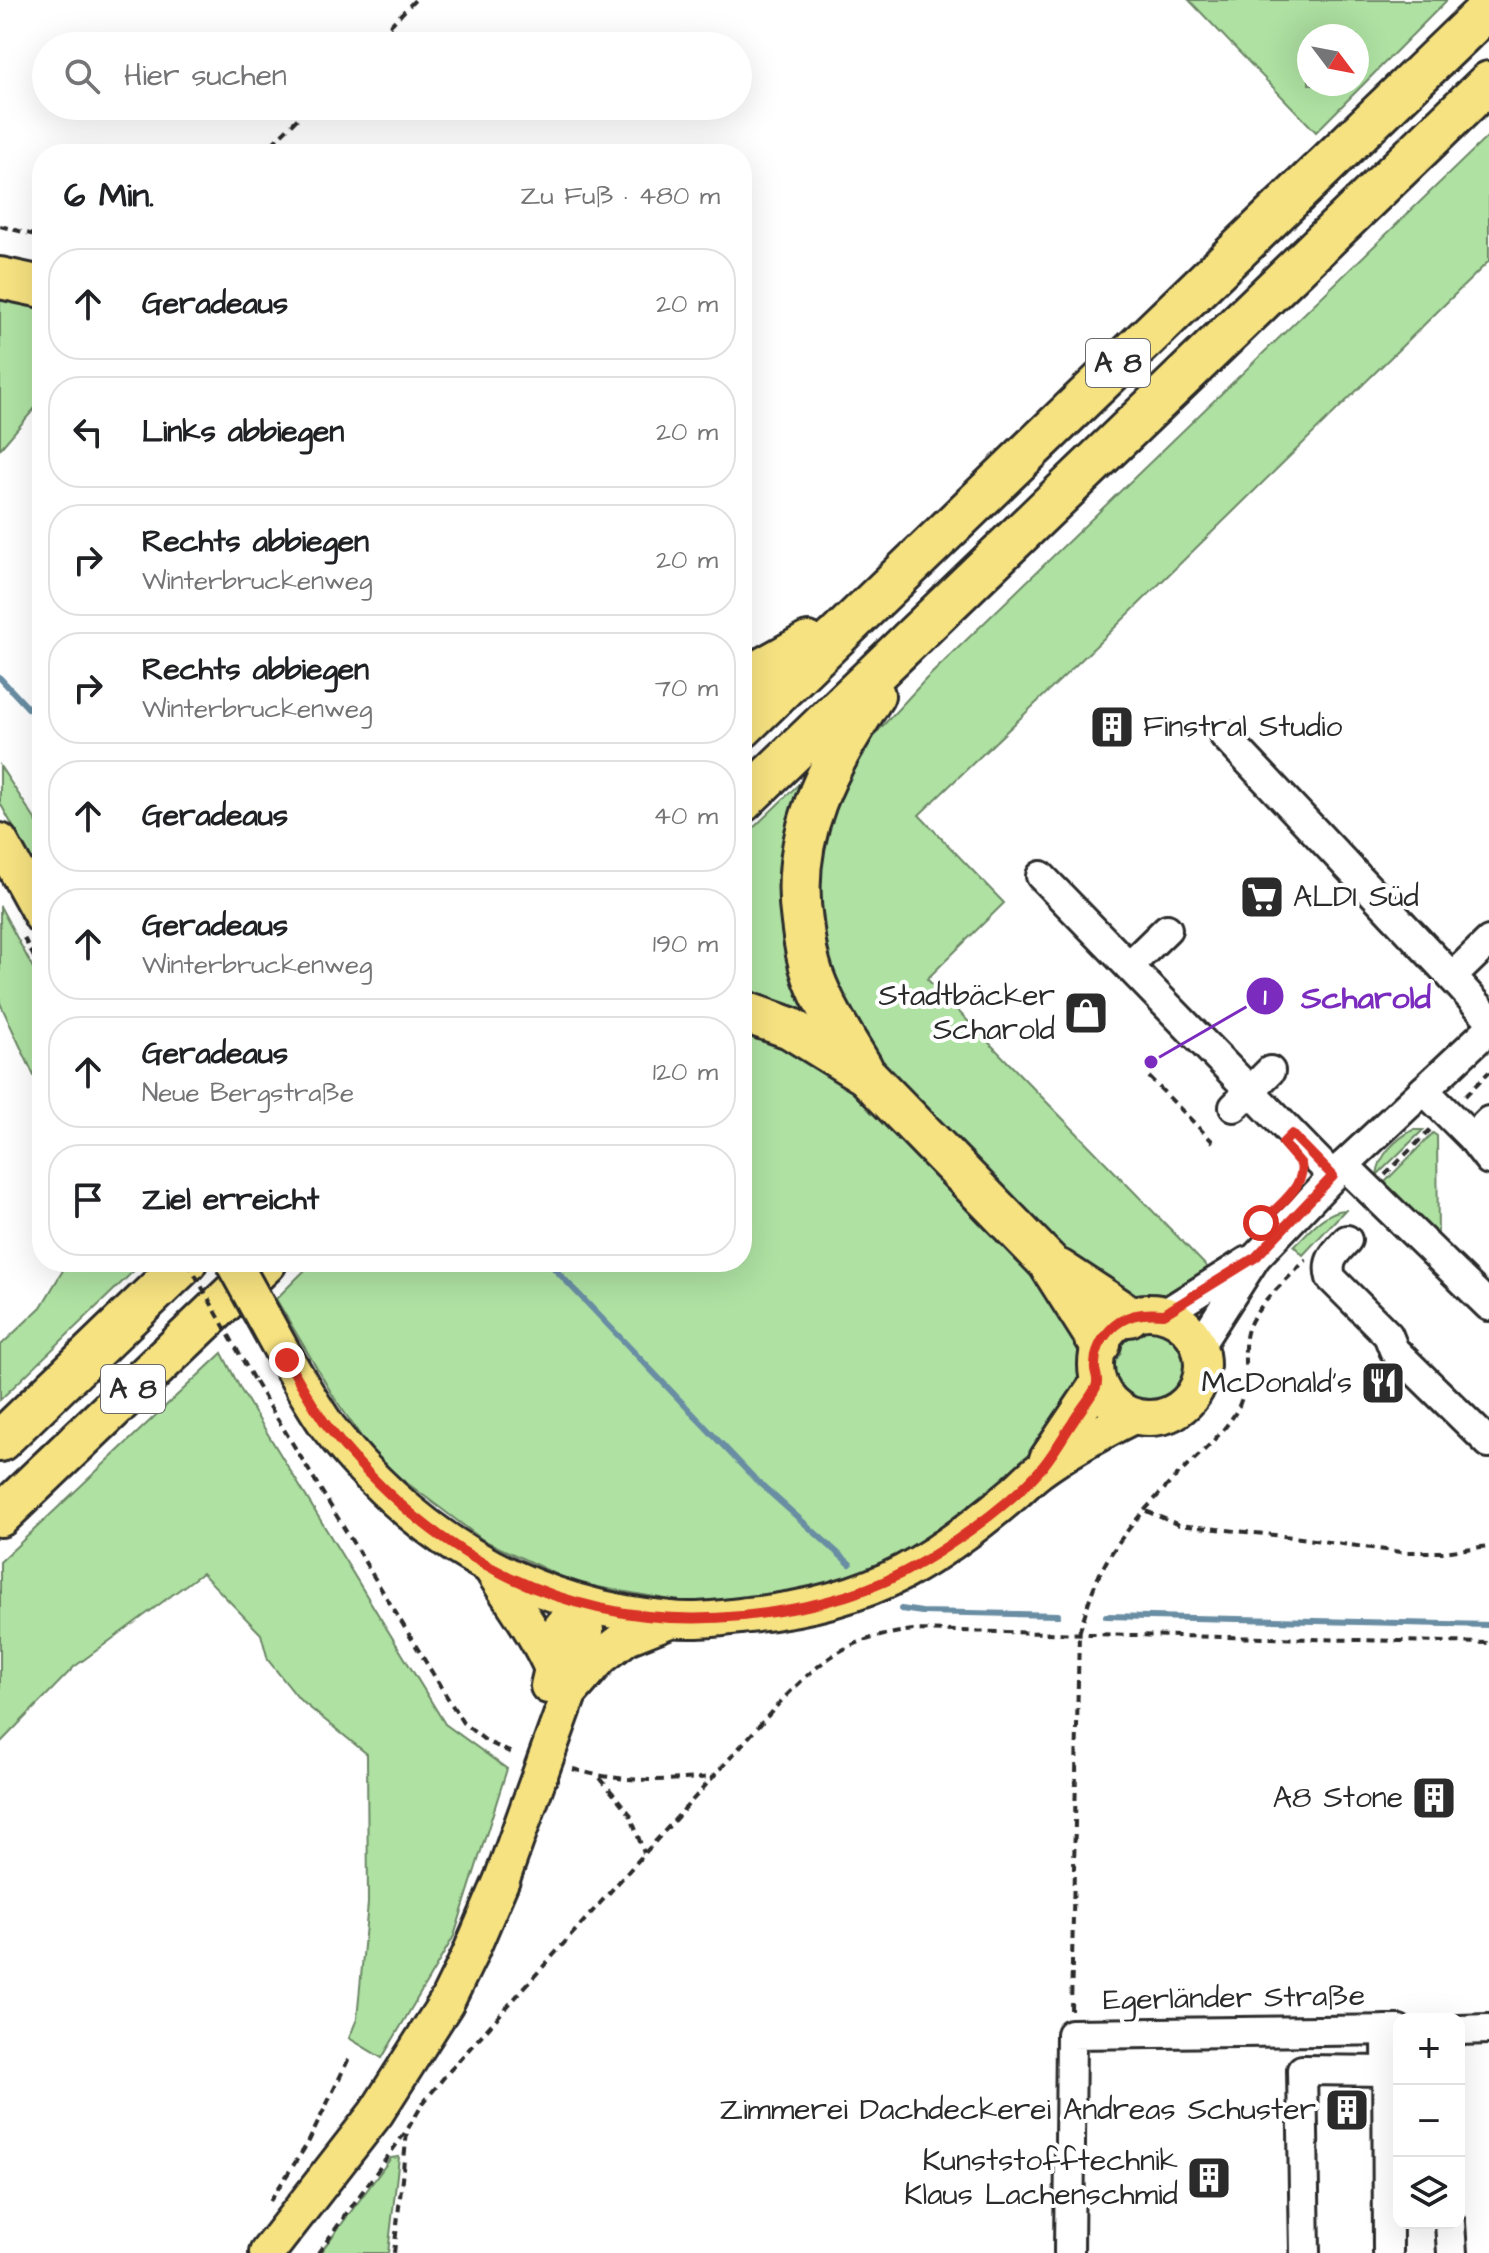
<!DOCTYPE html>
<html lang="de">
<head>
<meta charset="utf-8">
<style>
  body { margin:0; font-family:"Architects Daughter",sans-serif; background:#f6f6f6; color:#202124 }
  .controls { position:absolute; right:24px; bottom:24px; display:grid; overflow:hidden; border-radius:16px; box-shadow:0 8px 32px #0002 }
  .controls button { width:72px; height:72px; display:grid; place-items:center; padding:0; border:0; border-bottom:2px solid #e0e0e0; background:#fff; color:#202124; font:40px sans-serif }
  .compass { position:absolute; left:1297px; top:24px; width:72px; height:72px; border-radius:50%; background:#fff; box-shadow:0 8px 32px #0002; rotate:122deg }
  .stop { position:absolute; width:24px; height:24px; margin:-18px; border:6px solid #d93025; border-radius:50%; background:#fff }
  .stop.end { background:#d93025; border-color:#fff; box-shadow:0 2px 8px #0008 }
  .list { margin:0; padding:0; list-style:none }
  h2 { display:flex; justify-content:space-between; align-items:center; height:104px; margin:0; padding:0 32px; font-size:34px }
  h2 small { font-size:26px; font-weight:400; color:#757577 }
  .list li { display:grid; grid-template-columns:52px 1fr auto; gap:24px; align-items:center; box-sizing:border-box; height:112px; margin:0 16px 16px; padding:0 16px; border:2px solid #e0e0e0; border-radius:32px }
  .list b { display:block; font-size:30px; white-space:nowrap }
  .list p { margin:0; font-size:26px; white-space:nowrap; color:#757577 }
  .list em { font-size:26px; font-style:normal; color:#757577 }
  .icon { flex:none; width:44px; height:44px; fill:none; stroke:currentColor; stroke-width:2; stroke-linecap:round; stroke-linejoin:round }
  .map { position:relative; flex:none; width:1489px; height:2253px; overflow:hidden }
  .search { position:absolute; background:#fff; box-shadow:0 8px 32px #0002; left:32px; top:32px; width:720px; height:88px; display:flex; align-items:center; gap:20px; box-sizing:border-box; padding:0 28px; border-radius:44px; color:#757577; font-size:30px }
  .panel { position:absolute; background:#fff; box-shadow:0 8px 32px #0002; left:32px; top:144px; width:720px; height:1128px; border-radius:32px }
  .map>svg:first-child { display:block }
  .green { fill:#aee1a2; stroke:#6c8666; stroke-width:2; fill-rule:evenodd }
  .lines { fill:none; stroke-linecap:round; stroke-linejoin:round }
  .stream { stroke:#698da3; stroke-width:6 }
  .minor-casing { stroke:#2b2b2b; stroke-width:34 }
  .major-casing { stroke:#2b2b2b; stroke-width:40 }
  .highway-casing { stroke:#2b2b2b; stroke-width:46 }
  .path { stroke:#2b2b2b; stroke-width:4; stroke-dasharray:8 6; stroke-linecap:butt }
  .minor { stroke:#fff; stroke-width:28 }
  .major { stroke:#f6e281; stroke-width:34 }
  .highway { stroke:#f6e281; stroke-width:40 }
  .major-bridge-casing { stroke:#2b2b2b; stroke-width:40; stroke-linecap:butt }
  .path-bridge { stroke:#2b2b2b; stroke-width:4; stroke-dasharray:8 6; stroke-linecap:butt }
  .major-bridge { stroke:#f6e281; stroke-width:34 }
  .route { stroke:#d93025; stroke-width:10 }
  .labels { text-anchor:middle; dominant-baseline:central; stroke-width:8; stroke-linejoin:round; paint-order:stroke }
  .shield { fill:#fff; stroke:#6b6b6b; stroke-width:2 }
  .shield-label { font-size:28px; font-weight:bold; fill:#2b2b2b }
  .poi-label { font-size:30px; fill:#2b2b2b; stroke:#fff; text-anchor:end }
  .street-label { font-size:30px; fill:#2b2b2b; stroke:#fff }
  .leader { fill:none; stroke:#7b2cbf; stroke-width:3 }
  .callout-dot { fill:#7b2cbf; stroke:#fff; stroke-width:3 }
  .mark-label { font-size:24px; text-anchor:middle; font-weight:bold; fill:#fff }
  .callout-label { font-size:32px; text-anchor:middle; font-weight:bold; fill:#7b2cbf; stroke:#fff; stroke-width:8; stroke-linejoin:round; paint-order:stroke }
</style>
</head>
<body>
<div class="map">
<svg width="1489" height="2253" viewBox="0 0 1489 2253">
  <rect width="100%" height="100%" fill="#fff"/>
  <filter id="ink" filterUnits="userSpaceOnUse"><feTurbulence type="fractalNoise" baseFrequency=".0125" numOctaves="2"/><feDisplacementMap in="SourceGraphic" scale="16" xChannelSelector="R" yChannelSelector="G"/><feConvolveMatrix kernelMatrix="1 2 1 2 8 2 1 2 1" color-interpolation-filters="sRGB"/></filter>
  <g filter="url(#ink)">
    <g class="green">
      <path d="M1189 0H1447L1316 132ZM1309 36H1357V84H1309Z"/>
      <path d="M1489 135V261L1101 641 919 815 1004 903 927 979 1214 1274 1168 1301 1140 1303 1062 1255 871 1060 829 990 815 863 826 802 865 745 926 679Z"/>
      <path d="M0 296 42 305V400L0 449Z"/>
      <path d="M0 766 42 830V879L0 803Z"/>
      <path d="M808 775 820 1028 742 997V839Z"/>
      <path d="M0 906 42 985V1093L0 1003Z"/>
      <path d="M742 1022 848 1081 1039 1278 1078 1336 1084 1381 1052 1440 997 1494 915 1550 816 1592 694 1604 575 1583 483 1540 379 1462 335 1399 276 1299 313 1262H742Z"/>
      <path d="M1413 1130H1423L1377 1175C1379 1155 1396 1139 1413 1130Z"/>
      <path d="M1433 1133 1437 1136 1438 1239 1381 1186Z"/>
      <path d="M1345 1210 1303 1255 1294 1246C1308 1233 1324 1211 1345 1210Z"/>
      <path d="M68 1262H143L0 1400V1346L41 1307Z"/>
      <circle cx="1149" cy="1369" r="39"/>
      <path d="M222 1353 241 1390 445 1724 507 1769 454 1936 382 2058 349 2038 357 2019 368 1903 367 1754 299 1699 268 1660 261 1634 202 1573 74 1667 0 1743V1562Z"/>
      <path d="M399 2157 388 2253H320L391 2158Z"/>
    </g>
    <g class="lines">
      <g class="stream">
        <path d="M0 678 42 723"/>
        <path d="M548 1262 755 1479 850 1564"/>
        <path d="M901 1609 922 1612 1058 1615"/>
        <path d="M1106 1616 1489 1625"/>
      </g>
      <g class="minor-casing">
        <g id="minor">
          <path d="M1224 735 1452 977"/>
          <path d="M1041 876 1333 1176"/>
          <path d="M1489 941 1452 977 1489 1018"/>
          <path d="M1129 966 1167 929"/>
          <path d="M1424 1090 1472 1138 1489 1160"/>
          <path d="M1234 1107 1270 1071"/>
          <path d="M1472 1138 1489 1121"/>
          <path d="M1344 1165 1489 1306"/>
          <path d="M1347 1240C1335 1253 1326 1260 1331 1278L1388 1335 1394 1350 1489 1443"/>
          <path d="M1164 1314 1248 1261"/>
          <path d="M1199 1346 1256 1257 1344 1165 1489 1029"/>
          <path d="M1387 2030 1388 2253"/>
          <path d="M1459 2030 1489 2029"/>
          <path d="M1450 2223 1452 2253"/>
          <path d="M1069 2253 1071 2034 1399 2030"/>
          <path d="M1305 2253 1302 2070 1388 2071"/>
        </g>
      </g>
      <g class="major-casing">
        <g id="major">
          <path d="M0 841 42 917"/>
          <circle cx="1149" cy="1365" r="53"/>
          <path d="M287 1360C300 1382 313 1406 328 1427 415 1538 528 1606 670 1619 695 1622 723 1618 748 1615 801 1610 856 1597 904 1572 943 1551 978 1524 1012 1495 1021 1488 1029 1478 1039 1471 1067 1450 1101 1432 1133 1416"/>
          <path d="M1047 1459 1098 1383"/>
          <path d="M491 1568C512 1602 536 1632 552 1669"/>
          <path d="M548 1686 562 1626 584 1605"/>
          <path d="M572 1690 601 1657 627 1637 670 1620"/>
          <path d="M267 2253 376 2113 446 2003 469 1956 502 1879 569 1694 586 1632 584 1605"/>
        </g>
      </g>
      <g class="highway-casing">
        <g id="highway">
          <path d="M0 278 42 287"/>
          <path d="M742 680 808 643"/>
          <path d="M742 728 1489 8"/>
          <path d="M742 802 1489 82"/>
          <path d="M742 1011 790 1028 866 1075 1048 1262 1100 1344"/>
          <path d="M862 1068C844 1038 825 1009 813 976 807 959 804 940 802 922 789 833 828 767 874 695"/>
          <path d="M1059 1270 1129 1316"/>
          <path d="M0 1441 186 1262"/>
          <path d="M0 1516 266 1262"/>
        </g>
      </g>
      <g class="path">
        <path d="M370 46 415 0"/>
        <path d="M262 154 310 106"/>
        <path d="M0 226 42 237"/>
        <path d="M24 938 42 972"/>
        <path d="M1149 1077 1213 1142"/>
        <path d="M1465 1096 1489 1072"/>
        <path d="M1385 1175 1430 1130"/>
        <path d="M255 1382 463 1723 486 1741 516 1755"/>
        <path d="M1146 1511 1179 1525 1293 1537 1400 1552H1443L1489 1546"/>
        <path d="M573 1769C620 1783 664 1781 712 1777"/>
        <path d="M600 1778 630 1814 644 1853"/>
        <path d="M1071 2010 1079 1633C1084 1618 1088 1602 1094 1587 1109 1548 1141 1513 1169 1484 1190 1462 1215 1443 1232 1418 1256 1384 1237 1352 1250 1324 1260 1302 1289 1278 1306 1260"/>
        <path d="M270 2201 308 2143 350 2056"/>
        <path d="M318 2253 407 2130 424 2102 445 2076 783 1699C828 1654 848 1639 913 1630L1489 1643"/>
        <path d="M394 2253 407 2132"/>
      </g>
      <use href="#minor" class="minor"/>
      <use href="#major" class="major"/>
      <use href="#highway" class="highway"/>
      <g class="major-bridge-casing">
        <path id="major-bridge" d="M233 1262 287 1360"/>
      </g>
      <path class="path-bridge" d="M188 1262 255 1382"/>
      <use href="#major-bridge" class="major-bridge"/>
    </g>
  </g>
  <g class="lines" filter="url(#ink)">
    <path class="route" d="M287 1360C300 1382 313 1407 328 1427 432 1559 572 1633 742 1616 797 1610 854 1599 904 1572 946 1550 1007 1507 1039 1471 1052 1457 1062 1438 1073 1422 1080 1410 1090 1399 1096 1387 1099 1380 1096 1376 1095 1369 1094 1355 1100 1341 1109 1331 1124 1314 1143 1312 1164 1314L1256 1257 1333 1176 1292 1134 1283 1143 1301 1164C1306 1187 1276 1208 1261 1223"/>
  </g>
  <defs>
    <g id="building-square" transform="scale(2.3)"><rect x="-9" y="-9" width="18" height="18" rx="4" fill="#2b2b2b" stroke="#fff"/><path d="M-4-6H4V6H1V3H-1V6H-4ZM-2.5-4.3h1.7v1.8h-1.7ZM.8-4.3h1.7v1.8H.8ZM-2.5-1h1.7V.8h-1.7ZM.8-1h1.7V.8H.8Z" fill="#fff"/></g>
    <g id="supermarket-square" transform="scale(2.3)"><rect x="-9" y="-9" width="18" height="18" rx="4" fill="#2b2b2b" stroke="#fff"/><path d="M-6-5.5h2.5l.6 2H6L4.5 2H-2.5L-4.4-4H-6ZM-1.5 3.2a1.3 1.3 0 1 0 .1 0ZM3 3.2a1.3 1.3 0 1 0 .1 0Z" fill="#fff"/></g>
    <g id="shop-square" transform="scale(2.3)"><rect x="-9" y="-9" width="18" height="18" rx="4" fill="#2b2b2b" stroke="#fff"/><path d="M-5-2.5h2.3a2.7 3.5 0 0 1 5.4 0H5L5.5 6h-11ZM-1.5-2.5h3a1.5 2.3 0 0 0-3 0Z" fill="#fff"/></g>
    <g id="restaurant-square" transform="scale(2.3)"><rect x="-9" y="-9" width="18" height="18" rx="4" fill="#2b2b2b" stroke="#fff"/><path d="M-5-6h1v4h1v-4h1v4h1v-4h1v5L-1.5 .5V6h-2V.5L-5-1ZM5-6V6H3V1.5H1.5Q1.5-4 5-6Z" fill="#fff"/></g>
  </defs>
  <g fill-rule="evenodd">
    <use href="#building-square" x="1112" y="727"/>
    <use href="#supermarket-square" x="1262" y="897"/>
    <use href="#shop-square" x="1086" y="1013"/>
    <use href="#restaurant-square" x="1383" y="1383"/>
    <use href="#building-square" x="1434" y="1798"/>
    <use href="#building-square" x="1347" y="2110"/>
    <use href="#building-square" x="1209" y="2178"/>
  </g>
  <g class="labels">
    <g class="shield">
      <rect x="1086" y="339" width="64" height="48" rx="6"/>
      <rect x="101" y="1365" width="64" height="48" rx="6"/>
    </g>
    <g class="shield-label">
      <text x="1118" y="363">A 8</text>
      <text x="133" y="1389">A 8</text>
    </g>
    <g class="poi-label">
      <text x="1143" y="727" text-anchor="start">Finstral Studio</text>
      <text x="1293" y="897" text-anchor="start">ALDI Süd</text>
      <text x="1055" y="996">Stadtbäcker<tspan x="1055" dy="34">Scharold</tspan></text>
      <text x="1352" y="1383">McDonald's</text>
      <text x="1403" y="1798">A8 Stone</text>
      <text x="1316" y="2110">Zimmerei Dachdeckerei Andreas Schuster</text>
      <text x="1178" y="2161">Kunststofftechnik<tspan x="1178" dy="34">Klaus Lachenschmid</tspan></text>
    </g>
    <g class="street-label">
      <text transform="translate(1234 1998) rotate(-1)">Egerländer Straße</text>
    </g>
  </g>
  <path class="leader" d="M1151 1062L1265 996"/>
  <g class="callout-dot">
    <circle cx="1151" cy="1062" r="8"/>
    <circle cx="1265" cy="996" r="20"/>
  </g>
  <g class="mark-label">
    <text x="1265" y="1005">1</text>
  </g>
  <g class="callout-label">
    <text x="1366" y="1008">Scharold</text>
  </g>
</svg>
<div class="controls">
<button>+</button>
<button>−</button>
<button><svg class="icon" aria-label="layers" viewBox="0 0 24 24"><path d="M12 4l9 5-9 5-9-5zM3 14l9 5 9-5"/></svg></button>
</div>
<svg class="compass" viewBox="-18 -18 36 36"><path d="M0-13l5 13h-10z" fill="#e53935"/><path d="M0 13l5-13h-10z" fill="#757577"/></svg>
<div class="stop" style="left:1261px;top:1223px"></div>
<div class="stop end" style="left:287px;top:1360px"></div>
<div class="search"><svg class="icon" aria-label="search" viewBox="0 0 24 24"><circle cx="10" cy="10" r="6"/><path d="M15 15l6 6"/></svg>Hier suchen</div>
<section class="panel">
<h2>6 Min.<small>Zu Fuß · 480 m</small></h2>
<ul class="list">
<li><svg class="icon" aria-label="ahead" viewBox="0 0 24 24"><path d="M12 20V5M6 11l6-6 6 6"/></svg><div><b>Geradeaus</b></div><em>20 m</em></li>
<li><svg class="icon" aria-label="left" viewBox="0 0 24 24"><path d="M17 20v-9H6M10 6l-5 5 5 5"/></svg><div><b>Links abbiegen</b></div><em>20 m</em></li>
<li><svg class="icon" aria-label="right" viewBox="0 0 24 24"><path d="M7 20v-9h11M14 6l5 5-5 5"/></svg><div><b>Rechts abbiegen</b><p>Winterbruckenweg</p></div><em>20 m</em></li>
<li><svg class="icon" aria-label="right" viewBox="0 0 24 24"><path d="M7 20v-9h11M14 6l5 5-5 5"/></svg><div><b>Rechts abbiegen</b><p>Winterbruckenweg</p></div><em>70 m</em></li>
<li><svg class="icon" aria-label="ahead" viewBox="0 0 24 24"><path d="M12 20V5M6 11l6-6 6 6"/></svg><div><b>Geradeaus</b></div><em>40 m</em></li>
<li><svg class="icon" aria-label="ahead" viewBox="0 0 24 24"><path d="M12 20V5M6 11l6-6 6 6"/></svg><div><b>Geradeaus</b><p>Winterbruckenweg</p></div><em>190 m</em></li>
<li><svg class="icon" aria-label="ahead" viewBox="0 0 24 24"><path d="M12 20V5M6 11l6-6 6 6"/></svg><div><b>Geradeaus</b><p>Neue Bergstraße</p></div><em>120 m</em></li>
<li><svg class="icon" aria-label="arrive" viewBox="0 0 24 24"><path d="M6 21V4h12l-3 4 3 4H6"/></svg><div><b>Ziel erreicht</b></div></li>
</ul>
</section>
</div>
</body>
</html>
